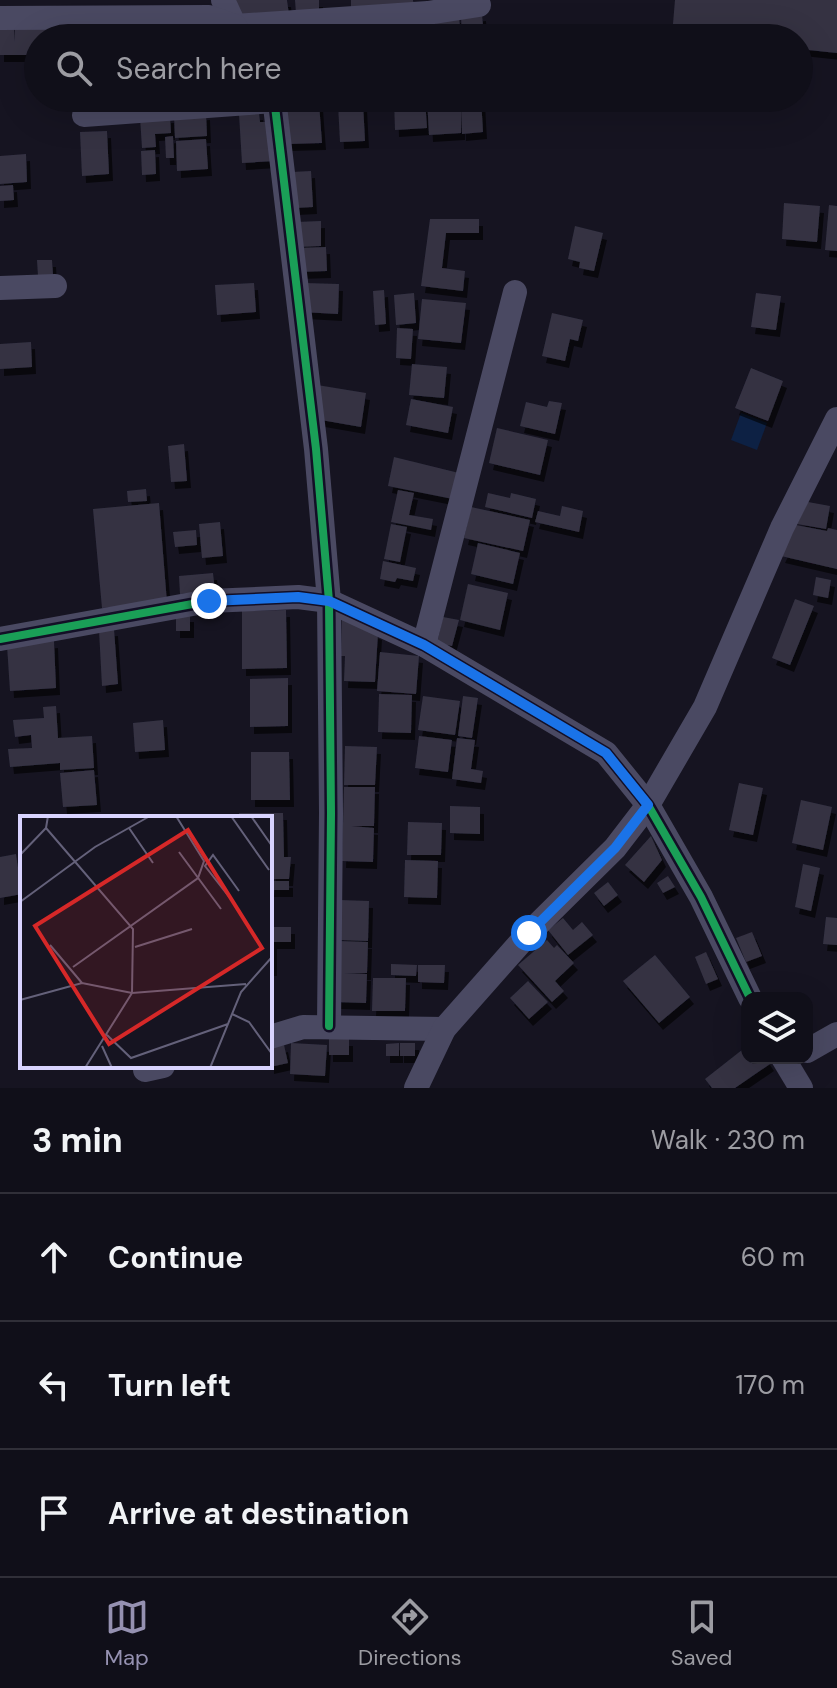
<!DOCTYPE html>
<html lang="en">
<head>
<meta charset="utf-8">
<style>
  body { margin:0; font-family:"DM Sans",sans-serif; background:#191822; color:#f1f3f6 }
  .controls { position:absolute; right:24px; bottom:24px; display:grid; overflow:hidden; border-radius:16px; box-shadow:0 8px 32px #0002 }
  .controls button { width:72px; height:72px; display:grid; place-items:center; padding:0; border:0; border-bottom:2px solid #302f38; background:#100f19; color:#f1f3f6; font:40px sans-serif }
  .stop { position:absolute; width:24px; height:24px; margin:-18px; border:6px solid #1a73e8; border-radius:50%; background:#fff }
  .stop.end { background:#1a73e8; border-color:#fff; box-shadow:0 2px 8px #0008 }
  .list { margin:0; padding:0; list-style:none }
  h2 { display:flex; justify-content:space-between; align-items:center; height:104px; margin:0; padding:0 32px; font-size:34px }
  h2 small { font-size:26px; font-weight:400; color:#9c9ca2 }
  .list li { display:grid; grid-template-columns:52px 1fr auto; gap:24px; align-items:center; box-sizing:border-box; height:128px; padding:0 32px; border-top:2px solid #302f38 }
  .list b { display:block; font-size:30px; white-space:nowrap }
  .list em { font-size:26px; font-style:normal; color:#9c9ca2 }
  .icon { flex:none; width:44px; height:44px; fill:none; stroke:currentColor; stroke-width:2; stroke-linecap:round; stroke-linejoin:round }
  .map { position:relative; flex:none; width:837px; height:1088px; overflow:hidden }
  .search { position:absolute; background:#100f19; box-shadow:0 8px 32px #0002; left:24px; right:24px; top:24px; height:88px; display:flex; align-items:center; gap:20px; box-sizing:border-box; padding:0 28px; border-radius:44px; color:#9c9ca2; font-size:30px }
  .sheet { height:488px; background:#100f19 }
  nav { display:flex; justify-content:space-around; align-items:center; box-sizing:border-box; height:112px; border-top:2px solid #302f38; background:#100f19; font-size:22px; color:#9c9ca2 }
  nav a { display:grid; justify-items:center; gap:4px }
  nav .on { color:#9591b1 }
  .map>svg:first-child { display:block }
  .water { fill:#0d2144 }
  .building { fill:#343243; filter:url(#shadow) }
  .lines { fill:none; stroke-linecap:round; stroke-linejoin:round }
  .minor { stroke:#4a4962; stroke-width:24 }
  .cycleway-casing { stroke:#130f26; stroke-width:13 }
  .cycleway { stroke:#1a9f57; stroke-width:8 }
  .route { stroke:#1a73e8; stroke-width:10 }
  .inset-road { fill:none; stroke:#64617a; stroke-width:2 }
  .view { fill:#d62828; fill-opacity:0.15; stroke:#d62828; stroke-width:4 }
  .inset-edge { fill:none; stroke:#d9d4ff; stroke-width:4 }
</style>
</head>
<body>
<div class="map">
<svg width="837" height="1088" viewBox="0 0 837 1088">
  <defs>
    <filter id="shadow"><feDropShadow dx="4" dy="7" stdDeviation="0" flood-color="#0009"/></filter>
  </defs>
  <rect width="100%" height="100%" fill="#161421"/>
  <path class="water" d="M741 413 767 423 757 450 731 440Z"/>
  <g class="building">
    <path d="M229 0H287L289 15 238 19Z"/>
    <path d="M295 0H319V12L296 13Z"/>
    <path d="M351 0H413L414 7 351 12Z"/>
    <path d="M675 0H837V53L799 49V38L672 36Z"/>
    <path d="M482 14 484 38H462L461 16Z"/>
    <path d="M459 16 461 38H437L435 18Z"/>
    <path d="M426 18 427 38H391L389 21Z"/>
    <path d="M387 21 389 38H354L353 24Z"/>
    <rect x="92" y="24" width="38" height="14"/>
    <path d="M351 24 352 38H253L250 31Z"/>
    <path d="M15 26 55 27V38H38V55H0V27H14L15 42Z"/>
    <path d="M580 27 604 30 603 38H579Z"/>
    <path d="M425 98 427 128 395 130 394 99Z"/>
    <path d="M427 98H481L483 132 462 134 461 105V133L429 135Z"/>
    <path d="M319 103 322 143 288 144 286 105Z"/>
    <path d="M363 103 365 141 340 142 338 104Z"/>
    <path d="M206 113 207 136 175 138 174 115Z"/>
    <path d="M259 113 260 122H271L274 161 242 163 239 114Z"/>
    <path d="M170 116 171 133 155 134 156 147 142 148 140 117Z"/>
    <path d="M107 131 109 174 82 176 80 132Z"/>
    <path d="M173 136 174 158H166L165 137Z"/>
    <path d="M206 139 208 169 177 171 176 141Z"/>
    <path d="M155 150 156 174 142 175 141 151Z"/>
    <path d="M26 154 27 182 0 184V156Z"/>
    <path d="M311 171 313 207 294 208 292 172Z"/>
    <path d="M13 185 14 200 0 201V186Z"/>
    <path d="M784 203 820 206 817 242 782 239Z"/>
    <path d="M829 205 837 206V251L825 250Z"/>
    <path d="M430 219H479V233H446L442 268 465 271 463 291 421 286Z"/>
    <path d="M321 221V246L297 247 296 222Z"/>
    <path d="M575 226 603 233 594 271 579 268 580 262 568 259Z"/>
    <path d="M326 247 327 271 297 272V248Z"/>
    <path d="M37 260H52L53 275 38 276Z"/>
    <path d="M254 283 256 312 217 315 215 285Z"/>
    <path d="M304 283 339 284 338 314 302 312Z"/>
    <path d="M384 290 386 324 375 325 373 291Z"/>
    <path d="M414 293 416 323 396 325 394 295Z"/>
    <path d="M756 293 781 296 776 330 751 327Z"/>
    <path d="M422 299 466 303 461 343 418 339Z"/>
    <path d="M552 313 583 320 578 341 570 339 565 361 542 356Z"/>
    <path d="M397 328 413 329 411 359 396 358Z"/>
    <path d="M31 342 32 367 0 369V344Z"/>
    <path d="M412 364 447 367 444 398 409 395Z"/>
    <path d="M751 368 783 381 768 421 735 408Z"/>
    <path d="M317 385 366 393 361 427 321 420Z"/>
    <path d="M411 399 453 407 448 433 406 425Z"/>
    <path d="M549 401 562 403 555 434 520 426 526 402 547 407Z"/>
    <path d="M497 428 548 440 540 475 489 463Z"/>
    <path d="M184 444 187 481 171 482 168 446Z"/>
    <path d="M394 457 459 473 453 499 388 486Z"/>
    <path d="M146 489 147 501 128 502 127 491Z"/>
    <path d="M398 490 414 493 409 515 433 519 431 530 391 522Z"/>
    <path d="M488 493 510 498 511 493 536 499 532 518 485 507Z"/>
    <path d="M808 502 830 506 826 529 797 524Z"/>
    <path d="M159 503 167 603 102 608 93 509Z"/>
    <path d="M562 506 583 511 579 532 535 522 538 511 560 516Z"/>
    <path d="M471 507 530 520 523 551 464 538Z"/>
    <path d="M220 522 223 556 202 558 199 524Z"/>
    <path d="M391 524 407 527 400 562 384 559Z"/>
    <path d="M796 525 827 531 828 528 837 530V569L781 556Z"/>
    <path d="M196 530 197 545 175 547 173 532Z"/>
    <path d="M478 543 520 553 513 584 471 574Z"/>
    <path d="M383 561 416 568 413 581 397 578 395 582 380 579Z"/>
    <path d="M213 573 215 591 180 594 179 576Z"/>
    <path d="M816 577 831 580 828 598 813 595Z"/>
    <path d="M468 584 508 593 500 630 460 620Z"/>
    <path d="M795 599 814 606 790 665 772 658Z"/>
    <path d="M286 610 287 668 242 669V611Z"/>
    <rect x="176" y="615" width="14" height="16"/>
    <path d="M342 617 378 633 375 682 344 681 345 656H341Z"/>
    <path d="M443 617 459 620 452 646 437 643Z"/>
    <path d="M114 629 118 684 102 686 99 630Z"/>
    <path d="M54 641 56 688 10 691 7 645Z"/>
    <path d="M380 652 419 656 416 694 377 691Z"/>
    <path d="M288 678V726L250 727V679Z"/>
    <path d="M379 694 412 695 411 733 378 732Z"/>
    <path d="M423 696 460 701 455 735 418 730Z"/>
    <path d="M463 696 478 698 472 738 458 736Z"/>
    <path d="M56 706 58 738 92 736 94 768 60 770V763L10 767 8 749 32 748 31 735 15 737 13 720 44 718 43 707Z"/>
    <path d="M163 720 165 750 135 752 133 723Z"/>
    <path d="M419 736 452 740 448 772 415 768Z"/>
    <path d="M457 738 475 740 471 769 483 771 481 783 452 779Z"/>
    <path d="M345 746 377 747 375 785H344Z"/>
    <path d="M251 752H289L290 800H251Z"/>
    <path d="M94 770 97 805 63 807 60 773Z"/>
    <path d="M739 783 763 788 753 835 729 830Z"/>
    <path d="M344 787H375L374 826H351L374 828 373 862 342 861Z"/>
    <path d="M801 800 832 807 823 850 792 843Z"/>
    <path d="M450 806 480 807V834L450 833Z"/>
    <path d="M239 813H283L284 857H291L289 879H272L270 818H239Z"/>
    <path d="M408 822 442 823 441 855H407Z"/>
    <path d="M651 836 662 860 644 882 625 865Z"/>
    <path d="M16 854 22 894 0 898V857Z"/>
    <path d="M405 860 438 861 437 898 404 897Z"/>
    <path d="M803 864 820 868 811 911 795 907Z"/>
    <path d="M668 876 675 887 663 893 657 883Z"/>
    <path d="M271 881H289V890H270Z"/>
    <path d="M608 882 618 895 604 906 594 893Z"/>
    <path d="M339 900 369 901 368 941 338 940Z"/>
    <path d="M826 917 837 918V945L823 944Z"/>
    <path d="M563 918 573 930 582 922 593 935 568 955 548 930Z"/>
    <path d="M270 927H291V942H273V969H270Z"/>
    <path d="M752 932 762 956 746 962 736 938Z"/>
    <path d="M547 940 554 948 557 945 574 963 555 981 564 991 552 1002 518 965Z"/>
    <path d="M338 941 368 942 367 973H344L367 974 366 1003 336 1002Z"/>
    <path d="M706 952 718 979 706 984 695 957Z"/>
    <path d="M655 955 690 997 659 1023 623 981Z"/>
    <path d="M391 964 417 965 416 976 391 975Z"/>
    <path d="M418 965H445L444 983 418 982Z"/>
    <path d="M373 978H406L405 1011H372Z"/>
    <path d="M528 981 548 1002 529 1019 510 998Z"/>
    <rect x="329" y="1039" width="20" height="16"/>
    <path d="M291 1043 327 1045 325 1076 290 1074Z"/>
    <path d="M399 1043V1056H386V1044Z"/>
    <rect x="400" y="1043" width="15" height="13"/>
    <path d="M284 1045 288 1063 270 1067V1048Z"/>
    <path d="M747 1046V1058H766L770 1064 735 1088H712L705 1079Z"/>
  </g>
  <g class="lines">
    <g class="minor">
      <path d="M223 0 235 26 428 13 479 5"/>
      <path d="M0 18 209 17 235 26 238 32"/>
      <path d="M274 98 316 449 329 601 331 813 329 1026"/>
      <path d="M84 115 316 98"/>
      <path d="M0 288 55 286"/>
      <path d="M0 639 209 601 298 597 329 601 424 645 606 753 648 805 701 897 750 998"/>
      <path d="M424 645 515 292"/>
      <path d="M270 1037 303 1027 444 1029"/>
      <path d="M807 1051 837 1034"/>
      <path d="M783 1058 801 1088"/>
      <path d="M145 1070 163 1066"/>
      <path d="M416 1088 444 1029 529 933 615 848 648 805 705 707 782 528 837 419"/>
    </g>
    <g class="cycleway-casing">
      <g id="cycleway">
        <path d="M274 98 316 449 329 601 331 813 329 1026"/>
        <path d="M0 639 209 601 298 597 329 601 424 645 606 753 648 805 701 897 750 998"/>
      </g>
    </g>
    <use href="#cycleway" class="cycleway"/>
  </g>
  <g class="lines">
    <path class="route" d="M209 601 298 597 329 601 424 645 606 753 648 805 615 848 529 933"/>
  </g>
  <g transform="translate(20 816)">
    <rect width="252" height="252" fill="#161421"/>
    <path class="inset-road" d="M211 0 249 54M231 0 252 30M26 12 113 113 112 177 65 252M109 12 133 47M159 36 201 93M0 39 26 12 28 0M210 82 185 50 193 39 219 75M0 86 75 31 130 0M30 129 62 167M115 131 172 113M53 151 178 62 184 45 156 0M0 184 62 167 112 177 226 168M212 198 229 206 252 238M87 219 111 242 208 208M82 230 92 252M190 252 221 176 252 141"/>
    <path class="view" d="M168 14 242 132 89 228 15 110Z"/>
    <rect width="252" height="252" class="inset-edge"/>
  </g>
</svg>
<div class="controls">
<button><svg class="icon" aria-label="layers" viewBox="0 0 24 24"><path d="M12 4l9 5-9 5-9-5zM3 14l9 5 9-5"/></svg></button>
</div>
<div class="stop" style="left:529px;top:933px"></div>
<div class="stop end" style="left:209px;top:601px"></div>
<div class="search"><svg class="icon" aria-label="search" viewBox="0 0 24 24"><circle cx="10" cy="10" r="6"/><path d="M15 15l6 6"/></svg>Search here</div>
</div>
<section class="sheet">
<h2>3 min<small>Walk · 230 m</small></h2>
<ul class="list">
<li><svg class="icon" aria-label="ahead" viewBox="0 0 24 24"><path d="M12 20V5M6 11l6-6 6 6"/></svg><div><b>Continue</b></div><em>60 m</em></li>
<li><svg class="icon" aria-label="left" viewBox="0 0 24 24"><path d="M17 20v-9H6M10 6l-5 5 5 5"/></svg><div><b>Turn left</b></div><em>170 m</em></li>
<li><svg class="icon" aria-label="arrive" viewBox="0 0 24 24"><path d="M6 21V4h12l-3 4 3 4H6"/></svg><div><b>Arrive at destination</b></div></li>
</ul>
</section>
<nav>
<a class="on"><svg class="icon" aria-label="map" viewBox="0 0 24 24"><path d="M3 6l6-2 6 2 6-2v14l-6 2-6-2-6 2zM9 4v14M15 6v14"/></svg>Map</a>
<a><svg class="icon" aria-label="directions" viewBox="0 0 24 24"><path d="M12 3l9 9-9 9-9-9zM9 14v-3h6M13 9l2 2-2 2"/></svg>Directions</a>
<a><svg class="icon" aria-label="saved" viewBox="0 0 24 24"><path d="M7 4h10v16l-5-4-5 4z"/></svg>Saved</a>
</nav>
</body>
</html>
